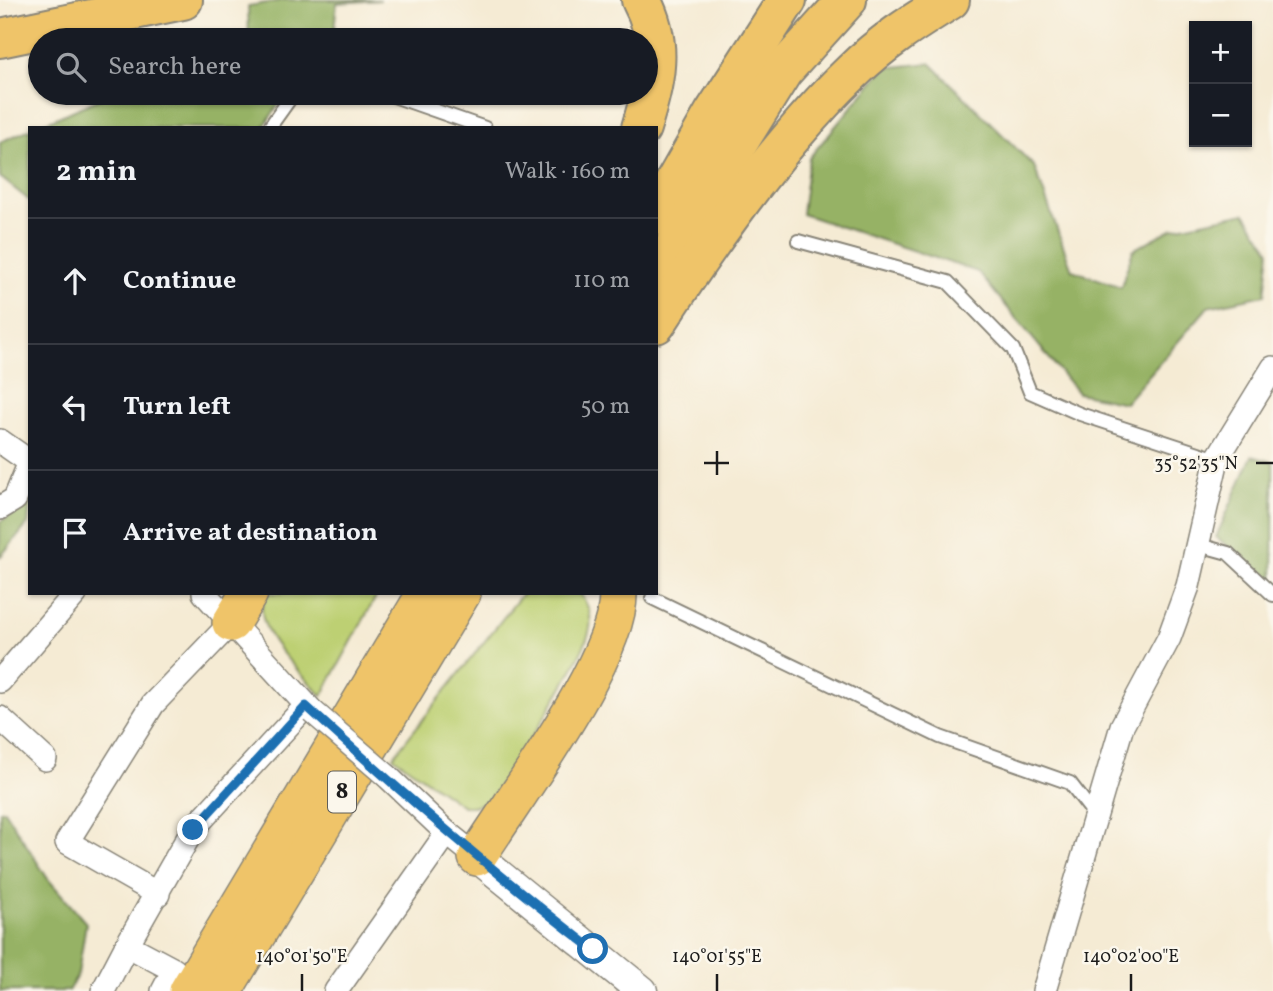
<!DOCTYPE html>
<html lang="en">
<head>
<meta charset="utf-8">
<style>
  body { margin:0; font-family:Vollkorn,serif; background:#20242c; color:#f1f3f6 }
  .controls { position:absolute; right:21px; top:21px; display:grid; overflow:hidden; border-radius:0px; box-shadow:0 2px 5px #0004 }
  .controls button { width:63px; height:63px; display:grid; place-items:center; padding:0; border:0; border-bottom:2px solid #363941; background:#171b24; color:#f1f3f6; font:35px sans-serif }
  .stop { position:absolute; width:21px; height:21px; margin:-16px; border:5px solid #1f6fb2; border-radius:50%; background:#fff }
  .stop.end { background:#1f6fb2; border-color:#fff; box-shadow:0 2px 7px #0008 }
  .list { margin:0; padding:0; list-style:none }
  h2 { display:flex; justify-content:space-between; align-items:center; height:91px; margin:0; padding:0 28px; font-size:30px }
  h2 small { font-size:23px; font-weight:400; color:#9ea1a6 }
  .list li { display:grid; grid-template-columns:46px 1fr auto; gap:21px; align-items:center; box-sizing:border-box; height:126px; padding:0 28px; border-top:2px solid #363941 }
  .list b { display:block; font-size:26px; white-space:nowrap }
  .list em { font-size:23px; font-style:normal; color:#9ea1a6 }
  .icon { flex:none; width:38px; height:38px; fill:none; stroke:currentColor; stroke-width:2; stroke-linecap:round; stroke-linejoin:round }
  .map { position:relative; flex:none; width:1273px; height:991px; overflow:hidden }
  .search { position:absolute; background:#171b24; box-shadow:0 2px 5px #0004; left:28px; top:28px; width:630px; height:77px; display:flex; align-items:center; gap:18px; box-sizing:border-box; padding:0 24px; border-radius:38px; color:#9ea1a6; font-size:26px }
  .panel { position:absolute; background:#171b24; box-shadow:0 2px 5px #0004; left:28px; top:126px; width:630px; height:469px; border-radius:0px }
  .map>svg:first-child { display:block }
  .green { fill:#bdd073; stroke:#6c7648; stroke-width:2 }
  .forest { fill:#96b265; stroke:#596740; stroke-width:2 }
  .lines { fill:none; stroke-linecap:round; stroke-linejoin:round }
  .service-casing { stroke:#888478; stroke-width:16 }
  .minor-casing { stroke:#888478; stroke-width:26 }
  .tertiary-casing { stroke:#888478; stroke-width:33 }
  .primary-casing { stroke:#888478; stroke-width:40 }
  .trunk-casing { stroke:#888478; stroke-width:42 }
  .service { stroke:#fff; stroke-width:12 }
  .minor { stroke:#fff; stroke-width:23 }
  .tertiary { stroke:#fff; stroke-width:30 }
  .primary { stroke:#efc469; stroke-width:37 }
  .trunk { stroke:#efc469; stroke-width:38 }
  .minor-bridge-casing { stroke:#888478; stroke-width:26; stroke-linecap:butt }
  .minor-bridge { stroke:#fff; stroke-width:23 }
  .route { stroke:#1f6fb2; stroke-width:9 }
  .ticks { fill:none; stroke:#1c1c1c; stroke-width:2.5 }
  .labels { text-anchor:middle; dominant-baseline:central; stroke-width:5; stroke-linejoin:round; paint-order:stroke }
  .shield { fill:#fbf7ec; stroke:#5f5e5a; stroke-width:2 }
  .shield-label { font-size:24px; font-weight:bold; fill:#1c1c1c }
  .ticks-label { font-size:18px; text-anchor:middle; fill:#1c1c1c; stroke:#fbf7ec; stroke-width:5; stroke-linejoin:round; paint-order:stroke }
</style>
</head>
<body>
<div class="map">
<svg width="1273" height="991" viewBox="0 0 1273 991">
  <rect width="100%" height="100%" fill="#fbf7ec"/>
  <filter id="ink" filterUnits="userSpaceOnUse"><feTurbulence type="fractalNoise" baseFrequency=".0143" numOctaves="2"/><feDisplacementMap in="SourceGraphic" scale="14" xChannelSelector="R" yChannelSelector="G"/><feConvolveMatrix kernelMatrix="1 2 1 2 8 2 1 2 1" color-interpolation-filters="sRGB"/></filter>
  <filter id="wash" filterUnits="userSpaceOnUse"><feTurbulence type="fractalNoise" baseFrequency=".00686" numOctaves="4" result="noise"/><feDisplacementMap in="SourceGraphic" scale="28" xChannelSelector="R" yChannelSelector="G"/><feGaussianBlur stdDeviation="1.57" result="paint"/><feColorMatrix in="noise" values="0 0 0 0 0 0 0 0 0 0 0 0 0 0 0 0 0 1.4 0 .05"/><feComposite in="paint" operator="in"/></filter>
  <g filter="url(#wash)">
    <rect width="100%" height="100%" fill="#f5ebd4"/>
    <g class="green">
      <path d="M267 593H378L322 696C301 672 245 626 267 593Z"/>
      <path d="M523 593H580C588 606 592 613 590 628 585 660 513 766 491 798L476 806H463L393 757Z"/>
    </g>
    <g class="forest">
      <path d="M285 0H381L337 3 333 40H249L248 6Z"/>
      <path d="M930 63 1034 166 1072 270 1121 287 1133 250 1173 228 1245 213 1270 251 1265 295 1208 307 1125 403 1078 393 978 272 802 214 809 158 884 68Z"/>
      <path d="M113 93H144L172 99 223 93H286L263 128H33Z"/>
      <path d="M30 129V201L0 177V142Z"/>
      <path d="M1252 456 1273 462V582L1216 537Z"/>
      <path d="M30 502 28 524 0 557V522Z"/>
      <path d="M4 810 48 879 86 923 78 974 68 991H0V811Z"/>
    </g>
  </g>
  <g filter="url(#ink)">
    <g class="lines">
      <g class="service-casing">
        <g id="service">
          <path d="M385 93 485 128"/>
          <path d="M269 128 294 93"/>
          <path d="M798 241 948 282 1013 349 1030 392 1080 414 1217 459"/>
          <path d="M1199 545 1228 553 1273 595"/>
          <path d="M652 598 940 737 1070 783 1094 814"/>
        </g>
      </g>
      <g class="minor-casing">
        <g id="minor">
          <path d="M0 441 30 462 15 499 0 508"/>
          <path d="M204 593 312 711"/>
          <path d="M0 681 76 593"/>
          <path d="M0 718 45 759"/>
          <path d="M387 776 447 833 477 857"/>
          <path d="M158 894 67 842 153 704 231 623"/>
          <path d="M103 991 127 945"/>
          <path d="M163 991 174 970 127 945 193 829 306 706"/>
          <path d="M336 991 447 833"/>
          <path d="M1044 991 1122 726 1169 638 1188 586 1217 459 1273 368"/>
        </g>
      </g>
      <g class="tertiary-casing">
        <path id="tertiary" d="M477 857 642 991"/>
      </g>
      <g class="primary-casing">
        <g id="primary">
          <path d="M231 623 249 593"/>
          <path d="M477 857C514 798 620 657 618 593"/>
          <path d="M188 991 426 593"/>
          <path d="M223 991 462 593"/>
        </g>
      </g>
      <g class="trunk-casing">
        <g id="trunk">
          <path d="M641 0C665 44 655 82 641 128"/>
          <path d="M0 38 183 0"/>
          <path d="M656 215 714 113 787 0"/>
          <path d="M656 275 783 71 847 0"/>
          <path d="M656 324C711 239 779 142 852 72 881 43 916 21 950 0"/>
        </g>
      </g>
      <use href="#service" class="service"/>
      <use href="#minor" class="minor"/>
      <use href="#tertiary" class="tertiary"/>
      <use href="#primary" class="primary"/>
      <use href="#trunk" class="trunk"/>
      <g class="minor-bridge-casing">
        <path id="minor-bridge" d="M312 711 387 776"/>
      </g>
      <use href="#minor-bridge" class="minor-bridge"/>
    </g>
  </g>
  <g class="lines" filter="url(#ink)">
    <path class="route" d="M193 830 306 706C399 791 493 872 593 949"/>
  </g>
  <path class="ticks" d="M717 451V475M704 463H729M1256 463H1273M302 974V991M717 974V991M1131 974V991"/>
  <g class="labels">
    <rect class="shield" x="328" y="771.5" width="28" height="41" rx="5"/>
    <g class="shield-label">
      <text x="342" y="792">8</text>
    </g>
  </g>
  <g class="ticks-label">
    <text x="1196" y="469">35°52'35"N</text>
    <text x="302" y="962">140°01'50"E</text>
    <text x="717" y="962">140°01'55"E</text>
    <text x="1131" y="962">140°02'00"E</text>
  </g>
</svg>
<div class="controls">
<button>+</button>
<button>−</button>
</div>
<div class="stop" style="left:593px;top:949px"></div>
<div class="stop end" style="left:193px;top:830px"></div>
<div class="search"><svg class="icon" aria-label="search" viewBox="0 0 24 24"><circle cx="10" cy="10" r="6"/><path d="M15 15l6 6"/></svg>Search here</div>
<section class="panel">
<h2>2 min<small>Walk · 160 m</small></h2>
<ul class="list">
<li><svg class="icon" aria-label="ahead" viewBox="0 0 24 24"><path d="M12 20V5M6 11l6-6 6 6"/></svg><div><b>Continue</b></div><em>110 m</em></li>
<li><svg class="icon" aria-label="left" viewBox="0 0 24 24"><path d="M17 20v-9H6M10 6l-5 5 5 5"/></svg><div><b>Turn left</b></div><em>50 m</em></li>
<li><svg class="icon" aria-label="arrive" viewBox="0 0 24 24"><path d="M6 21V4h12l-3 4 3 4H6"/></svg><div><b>Arrive at destination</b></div></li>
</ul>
</section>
</div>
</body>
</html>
